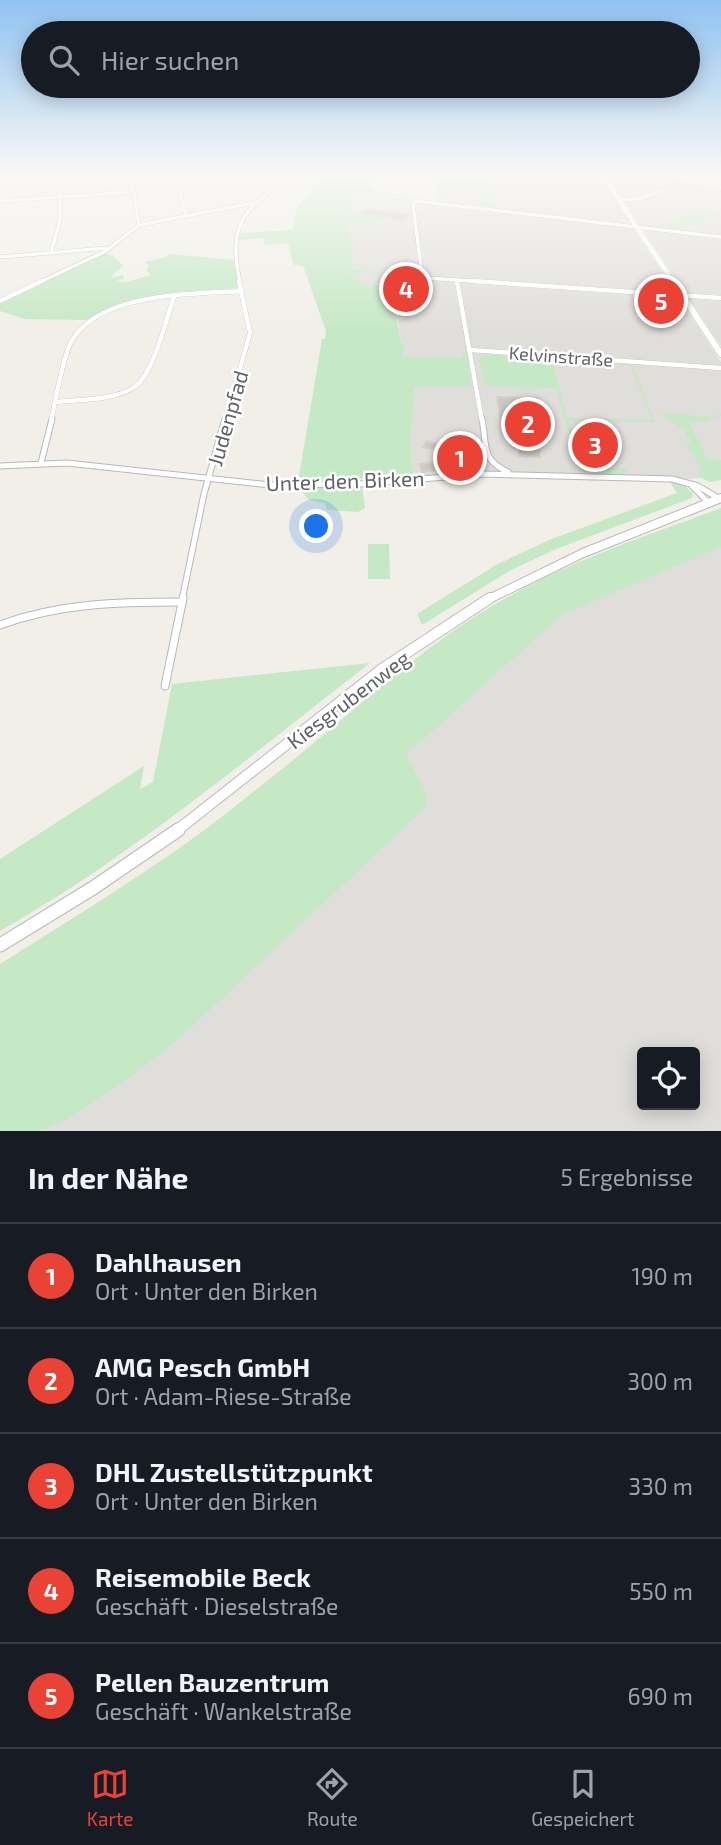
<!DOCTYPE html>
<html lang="de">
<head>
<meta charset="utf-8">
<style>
  body { margin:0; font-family:"Exo 2",sans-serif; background:#20242c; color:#f1f3f6 }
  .controls { position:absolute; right:21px; bottom:21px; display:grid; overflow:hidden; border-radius:7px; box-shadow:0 4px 18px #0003 }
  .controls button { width:63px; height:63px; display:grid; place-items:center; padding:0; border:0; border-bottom:2px solid #363941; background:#171b24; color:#f1f3f6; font:35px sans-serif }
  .you { position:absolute; left:317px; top:527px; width:24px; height:24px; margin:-18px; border:5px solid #fff; border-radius:50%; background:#1a73e8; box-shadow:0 0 0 10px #1a73e833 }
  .badge { display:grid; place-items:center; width:46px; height:46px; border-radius:50%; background:#ea4335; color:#fff; font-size:23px; font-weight:700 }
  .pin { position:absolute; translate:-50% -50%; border:4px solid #fff; box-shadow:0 2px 7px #0006 }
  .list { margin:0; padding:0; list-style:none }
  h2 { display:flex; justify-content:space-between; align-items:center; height:91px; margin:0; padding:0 28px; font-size:30px }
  h2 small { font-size:23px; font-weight:400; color:#9ea1a6 }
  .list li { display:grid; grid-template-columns:46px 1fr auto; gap:21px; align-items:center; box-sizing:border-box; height:105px; padding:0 28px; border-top:2px solid #363941 }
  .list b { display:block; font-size:26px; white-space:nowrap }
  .list p { margin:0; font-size:23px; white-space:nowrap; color:#9ea1a6 }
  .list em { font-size:23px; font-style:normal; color:#9ea1a6 }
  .icon { flex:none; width:38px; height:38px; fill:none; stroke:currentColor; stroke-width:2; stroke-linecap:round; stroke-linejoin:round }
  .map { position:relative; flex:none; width:721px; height:1131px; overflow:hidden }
  .search { position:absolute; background:#171b24; box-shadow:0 4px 18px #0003; left:21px; right:21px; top:21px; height:77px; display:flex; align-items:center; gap:18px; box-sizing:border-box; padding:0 24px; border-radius:38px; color:#9ea1a6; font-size:26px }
  .sheet { height:616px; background:#171b24 }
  nav { display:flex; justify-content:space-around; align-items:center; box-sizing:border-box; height:98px; border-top:2px solid #363941; background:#171b24; font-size:19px; color:#9ea1a6 }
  nav a { display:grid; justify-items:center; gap:4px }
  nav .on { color:#ea4335 }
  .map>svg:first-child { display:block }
  .industrial { fill:#e0deda; fill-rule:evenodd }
  .green { fill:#c5e8c5 }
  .building { fill:#cccac5; stroke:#d6d1c6; stroke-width:2 }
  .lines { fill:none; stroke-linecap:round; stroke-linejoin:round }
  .street-far3-casing { stroke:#b5b8bc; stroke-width:4.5 }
  .street-far2-casing { stroke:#b5b8bc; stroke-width:5 }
  .street-far1-casing { stroke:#b5b8bc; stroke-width:7 }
  .street-casing { stroke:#b5b8bc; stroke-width:9 }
  .secondary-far4-casing { stroke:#b6babf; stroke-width:5 }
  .secondary-far3-casing { stroke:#b6babf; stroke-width:7 }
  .secondary-far2-casing { stroke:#b6babf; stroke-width:10 }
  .secondary-far1-casing { stroke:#b6babf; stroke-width:12 }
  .secondary-casing { stroke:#b6babf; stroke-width:15 }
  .street-far3 { stroke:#fff; stroke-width:3.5 }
  .street-far2 { stroke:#fff; stroke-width:4.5 }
  .street-far1 { stroke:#fff; stroke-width:5 }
  .street { stroke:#fff; stroke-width:7 }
  .secondary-far4 { stroke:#fff; stroke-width:4.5 }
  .secondary-far3 { stroke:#fff; stroke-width:6 }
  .secondary-far2 { stroke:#fff; stroke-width:8 }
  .secondary-far1 { stroke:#fff; stroke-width:10 }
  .secondary { stroke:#fff; stroke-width:13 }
  .labels { text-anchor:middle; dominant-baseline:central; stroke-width:5; stroke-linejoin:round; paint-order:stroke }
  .far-street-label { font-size:18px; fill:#5f6368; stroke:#fff }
  .street-label { font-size:21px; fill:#5f6368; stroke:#fff }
</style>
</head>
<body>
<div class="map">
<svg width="721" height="1131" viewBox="0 0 721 1131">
  <rect width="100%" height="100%" fill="#f1efe8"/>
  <g class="industrial">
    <path d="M487 175H596L606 186 721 362V477L686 479 492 473 414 476 410 445 415 386H471L467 361 401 357 404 343H401L397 315 380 292 386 287 364 284 343 271 356 272 351 255 348 223 385 220 348 215 349 203 352 194 446 202V184L489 183Z"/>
    <path d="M606 175H664L721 189V346Z"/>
    <path d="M721 541V1131H0L553 598ZM642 1052H695V1105H642Z"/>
  </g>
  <g class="green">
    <path d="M327 175H373V191L424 198 353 193 349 203V215L386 219 381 226 348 224 354 269 410 276 345 272 364 284 388 286 380 292 395 309 401 343 404 344 402 357 463 358V352L467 351 471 386H415L410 445 414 476 298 482 322 339H325L326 331 303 266 294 265 288 243 264 245V238L238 240 240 233 292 230 298 205Z"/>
    <path d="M434 175 479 180 482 175H487L499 209 482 207 481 201 486 200 484 192 446 190 447 203 436 201Z"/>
    <path d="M701 209 718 214C700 222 679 236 663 225Z"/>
    <path d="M105 253 114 256 123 266 110 278 123 275 124 279 116 281 127 282 151 275 146 270 149 266 145 262 166 257 169 254 233 260 239 288 161 296 110 308 87 320 25 319 0 311V303Z"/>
    <path d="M487 354 596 362 552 361 567 418 652 420 631 366 604 362 632 365 655 422 569 421 584 468 626 469 629 472 617 475 580 472 556 388 485 386 479 358Z"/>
    <path d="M660 413 715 417 721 413V416L704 422H689L707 459 721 460V480L710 482 700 477 698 472 702 471C697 461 693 454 685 446L692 444 684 430Z"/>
    <path d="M670 482 684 485 693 494 692 498 556 549 511 570 422 625 417 614 496 565 549 540 677 493Z"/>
    <path d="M362 486 365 508 358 512 327 510 325 503 309 500 299 488Z"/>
    <path d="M721 508V547L563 614 406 755 425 791 427 806 181 1037 125 1081 68 1119 40 1131H0V964C52 931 105 899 156 864 193 840 228 812 262 785 346 720 421 643 515 593 580 557 652 534 721 508Z"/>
    <path d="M368 544H389L390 579H368Z"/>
    <path d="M370 663C250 756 132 856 0 931V859L144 766 140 789 153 782 172 684Z"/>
  </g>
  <g class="building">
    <path d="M364 209 409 214 404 220 359 215Z"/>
    <path d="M497 397 539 398 544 421H553L554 427H546L548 436H539L540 457 519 456 518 448H514L512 435H503Z"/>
    <path d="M580 425 613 426 616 434H602L609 457H588Z"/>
    <path d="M427 441 467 449 468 457 423 447Z"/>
    <path d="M468 460 469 468 422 472 420 464Z"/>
  </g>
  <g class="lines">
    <g class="street-far3-casing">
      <g id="street-far3">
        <path d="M131 175 139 225"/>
        <path d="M175 175 186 216"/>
        <path d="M219 175 222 180 237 181 257 175"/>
        <path d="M619 200 637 199 662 191"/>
        <path d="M0 201 134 192"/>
        <path d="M51 253 60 220V195"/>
        <path d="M0 257 107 248"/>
        <path d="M38 283 106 251 139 225 253 203"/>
        <path d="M240 283C227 220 245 208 294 175"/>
        <path d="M499 283 427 278 422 274 413 205 416 201 721 237"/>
      </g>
    </g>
    <g class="street-far2-casing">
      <g id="street-far2">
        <path d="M457 281 482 421"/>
        <path d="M473 281 721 298"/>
        <path d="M0 301 42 281"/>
        <path d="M471 350 721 368"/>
        <path d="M56 402C80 399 115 401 136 386 154 372 166 319 174 297"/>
        <path d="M51 421C56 400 62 359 71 342 99 292 192 294 242 291"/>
        <path d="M225 421 250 333 239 281"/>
      </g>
    </g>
    <g class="street-far1-casing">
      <g id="street-far1">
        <path d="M482 419C487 446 481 460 508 472"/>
        <path d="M41 463 52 419"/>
        <path d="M0 466 67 463 270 485 360 484 483 474 672 479 698 486 720 499"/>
        <path d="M692 486 709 503"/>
        <path d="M182 600 204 494 225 419"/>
      </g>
    </g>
    <g class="street-casing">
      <g id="street">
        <path d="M0 625C60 603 119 602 182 602"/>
        <path d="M165 686 183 598"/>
      </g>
    </g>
    <g class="secondary-far4-casing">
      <g id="secondary-far4">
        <path d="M602 175 674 283"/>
        <path d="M671 175 721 188"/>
      </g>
    </g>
    <g class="secondary-far3-casing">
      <path id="secondary-far3" d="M673 281 721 354"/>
    </g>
    <g class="secondary-far2-casing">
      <path id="secondary-far2" d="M487 600 583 553 721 498"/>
    </g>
    <g class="secondary-far1-casing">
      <path id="secondary-far1" d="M175 832 382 669 490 598"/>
    </g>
    <g class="secondary-casing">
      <path id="secondary" d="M0 945 93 888 178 830"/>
    </g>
    <use href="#street-far3" class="street-far3"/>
    <use href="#street-far2" class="street-far2"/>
    <use href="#street-far1" class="street-far1"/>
    <use href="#street" class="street"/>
    <use href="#secondary-far4" class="secondary-far4"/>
    <use href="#secondary-far3" class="secondary-far3"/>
    <use href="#secondary-far2" class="secondary-far2"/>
    <use href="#secondary-far1" class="secondary-far1"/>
    <use href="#secondary" class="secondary"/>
  </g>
  <linearGradient id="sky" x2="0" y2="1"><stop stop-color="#8fc3f1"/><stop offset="0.52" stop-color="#f9f8f5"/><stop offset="1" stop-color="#f9f8f5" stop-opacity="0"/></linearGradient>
  <rect width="721" height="334" fill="url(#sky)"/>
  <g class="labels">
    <g class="far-street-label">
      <text transform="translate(561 356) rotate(4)">Kelvinstraße</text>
    </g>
    <g class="street-label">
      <text transform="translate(227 418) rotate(-74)">Judenpfad</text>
      <text transform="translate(345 480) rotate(-2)">Unter den Birken</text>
      <text transform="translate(348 699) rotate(-37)">Kiesgrubenweg</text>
    </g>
  </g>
</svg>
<div class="controls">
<button><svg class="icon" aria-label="locate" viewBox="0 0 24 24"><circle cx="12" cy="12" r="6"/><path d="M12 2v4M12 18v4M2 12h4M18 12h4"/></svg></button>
</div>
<div class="you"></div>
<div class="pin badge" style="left:460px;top:458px">1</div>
<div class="pin badge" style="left:528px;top:424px">2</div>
<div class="pin badge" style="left:595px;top:445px">3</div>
<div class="pin badge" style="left:406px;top:289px">4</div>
<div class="pin badge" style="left:661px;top:301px">5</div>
<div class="search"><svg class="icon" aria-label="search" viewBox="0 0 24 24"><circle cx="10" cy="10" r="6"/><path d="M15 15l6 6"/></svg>Hier suchen</div>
</div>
<section class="sheet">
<h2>In der Nähe<small>5 Ergebnisse</small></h2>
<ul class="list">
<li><span class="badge">1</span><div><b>Dahlhausen</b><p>Ort · Unter den Birken</p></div><em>190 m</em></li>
<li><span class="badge">2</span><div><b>AMG Pesch GmbH</b><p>Ort · Adam-Riese-Straße</p></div><em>300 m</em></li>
<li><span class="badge">3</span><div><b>DHL Zustellstützpunkt</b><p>Ort · Unter den Birken</p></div><em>330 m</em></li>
<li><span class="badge">4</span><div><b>Reisemobile Beck</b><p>Geschäft · Dieselstraße</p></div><em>550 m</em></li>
<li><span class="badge">5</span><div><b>Pellen Bauzentrum</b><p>Geschäft · Wankelstraße</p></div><em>690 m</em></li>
</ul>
</section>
<nav>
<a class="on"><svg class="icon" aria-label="map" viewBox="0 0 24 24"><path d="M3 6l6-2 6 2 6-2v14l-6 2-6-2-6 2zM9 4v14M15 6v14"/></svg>Karte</a>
<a><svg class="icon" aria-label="directions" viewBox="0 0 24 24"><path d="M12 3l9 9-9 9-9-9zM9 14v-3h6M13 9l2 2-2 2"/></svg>Route</a>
<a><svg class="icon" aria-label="saved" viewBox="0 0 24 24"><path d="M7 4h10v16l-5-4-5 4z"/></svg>Gespeichert</a>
</nav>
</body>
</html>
